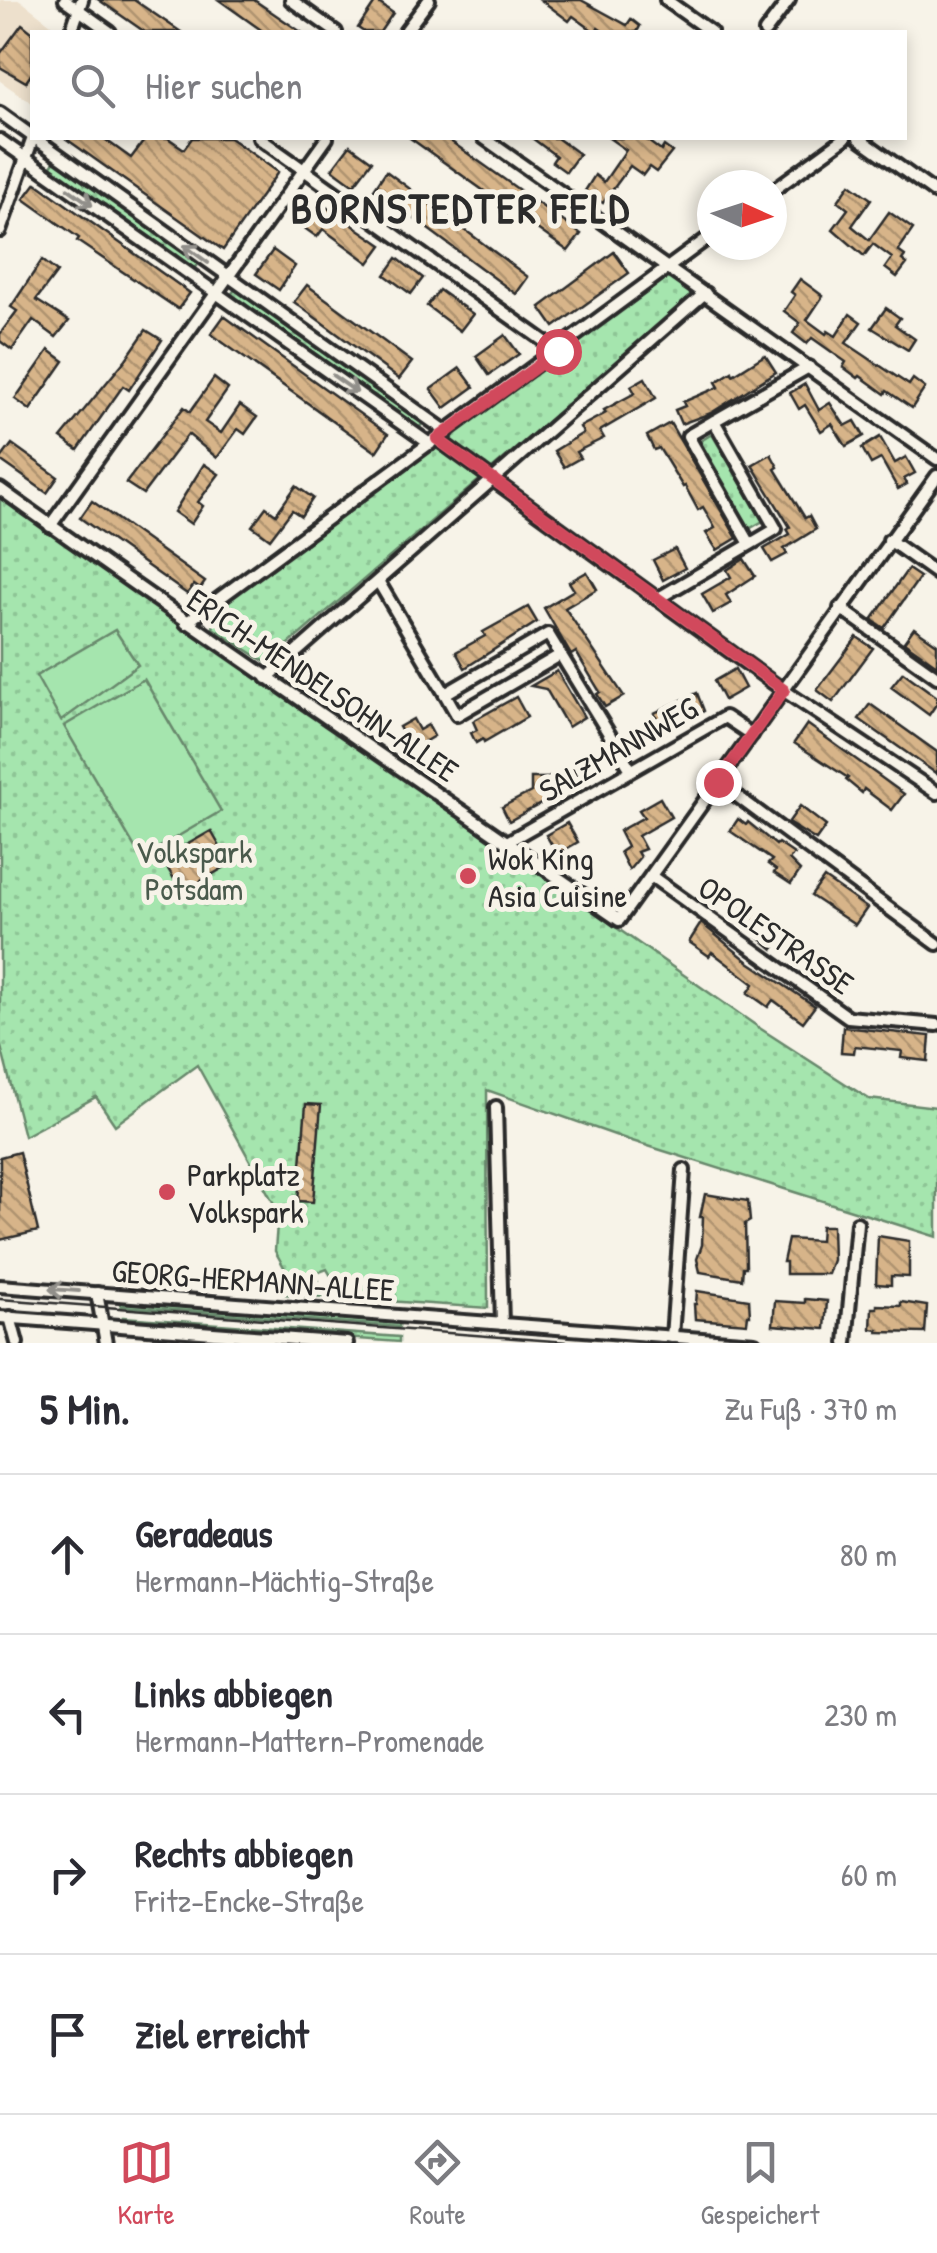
<!DOCTYPE html>
<html lang="de">
<head>
<meta charset="utf-8">
<style>
  body { margin:0; font-family:"Patrick Hand",sans-serif; background:#f2f2f3; color:#2b2b33 }
  .compass { position:absolute; left:697px; top:170px; width:90px; height:90px; border-radius:50%; background:#fff; box-shadow:0 5px 15px #0003; rotate:93deg }
  .stop { position:absolute; width:30px; height:30px; margin:-22px; border:8px solid #d1495b; border-radius:50%; background:#fff }
  .stop.end { background:#d1495b; border-color:#fff; box-shadow:0 2px 10px #0008 }
  .list { margin:0; padding:0; list-style:none }
  h2 { display:flex; justify-content:space-between; align-items:center; height:130px; margin:0; padding:0 40px; font-size:42px }
  h2 small { font-size:32px; font-weight:400; color:#7c7c81 }
  .list li { display:grid; grid-template-columns:65px 1fr auto; gap:30px; align-items:center; box-sizing:border-box; height:160px; padding:0 40px; border-top:2px solid #e1e1e2 }
  .list b { display:block; font-size:38px; white-space:nowrap }
  .list p { margin:0; font-size:32px; white-space:nowrap; color:#7c7c81 }
  .list em { font-size:32px; font-style:normal; color:#7c7c81 }
  .icon { flex:none; width:55px; height:55px; fill:none; stroke:currentColor; stroke-width:2; stroke-linecap:round; stroke-linejoin:round }
  .map { position:relative; flex:none; width:937px; height:1343px; overflow:hidden }
  .search { position:absolute; background:#fff; box-shadow:0 5px 15px #0003; left:30px; right:30px; top:30px; height:110px; display:flex; align-items:center; gap:25px; box-sizing:border-box; padding:0 35px; border-radius:0px; color:#7c7c81; font-size:38px }
  .sheet { height:770px; background:#fff }
  nav { display:flex; justify-content:space-around; align-items:center; box-sizing:border-box; height:140px; border-top:2px solid #e1e1e2; background:#fff; font-size:28px; color:#7c7c81 }
  nav a { display:grid; justify-items:center; gap:5px }
  nav .on { color:#d1495b }
  .map>svg:first-child { display:block }
  .built { fill:#ede0cc }
  .grass { fill:url(#grass-dots); stroke:#68886c; stroke-width:2.5 }
  .pitch { fill:#a5e5ae; stroke:#68886c; stroke-width:2.5 }
  .building { fill:url(#building-back-hatch); stroke:#2b2b2b; stroke-width:2.5 }
  .lines { fill:none; stroke-linecap:round; stroke-linejoin:round }
  .street-casing { stroke:#2b2b2b; stroke-width:18 }
  .street { stroke:#f7f3e8; stroke-width:10 }
  .tram { stroke:#2b2b2b; stroke-width:2.5 }
  .oneway { stroke:#918f8a }
  .route { stroke:#d1495b; stroke-width:12 }
  .poi-dot { fill:#d1495b; stroke:#f7f3e8; stroke-width:4 }
  .labels { text-anchor:middle; dominant-baseline:central; stroke-width:10; stroke-linejoin:round; paint-order:stroke }
  .street-label { font-size:32px; fill:#2b2b2b; stroke:#f7f3e8 }
  .park-label { font-size:32px; fill:#4a5a4c; stroke:#f7f3e8 }
  .poi-label { font-size:32px; fill:#2b2b2b; stroke:#f7f3e8; text-anchor:start }
  .district-label { font-size:42px; font-weight:bold; letter-spacing:2.5px; fill:#2b2b2b; stroke:#f7f3e8 }
</style>
</head>
<body>
<div class="map">
<svg width="937" height="1343" viewBox="0 0 937 1343">
  <defs>
    <pattern id="grass-dots" width="8" height="8" patternUnits="userSpaceOnUse" patternTransform="scale(2.5)"><rect width="8" height="8" fill="#a5e5ae"/><path d="M2 2h.1M6 6h.1" fill="none" stroke="#8ec596" stroke-width="1.8" stroke-linecap="round"/></pattern>
    <pattern id="building-back-hatch" width="6" height="6" patternUnits="userSpaceOnUse" patternTransform="scale(2.5)"><rect width="6" height="6" fill="#d7b489"/><path d="M-1 5l2 2M0 0l6 6M5-1l2 2" fill="none" stroke="#af9370"/></pattern>
  </defs>
  <rect width="100%" height="100%" fill="#f7f3e8"/>
  <filter id="ink" filterUnits="userSpaceOnUse"><feTurbulence type="fractalNoise" baseFrequency=".01" numOctaves="2"/><feDisplacementMap in="SourceGraphic" scale="20" xChannelSelector="R" yChannelSelector="G"/><feConvolveMatrix kernelMatrix="1 2 1 2 8 2 1 2 1" color-interpolation-filters="sRGB"/></filter>
  <g filter="url(#ink)">
    <path class="built" d="M0 0H20L60 31 32 32V103L0 81Z"/>
    <g class="grass">
      <path d="M56 159 199 262 193 270 50 167Z"/>
      <path d="M673 278 691 289 689 299 267 663 213 628 218 608 660 280Z"/>
      <path d="M236 288 424 422 417 430 230 296Z"/>
      <path d="M712 434 763 521 749 529 699 442Z"/>
      <path d="M0 496 761 1029 869 1099 937 1107V1237L629 1140 487 1090 488 1308 344 1298 327 1269 314 1274 327 1297 283 1294 285 1269 275 1251 278 1211 197 1065 115 1125 96 1097 24 1136 0 1043Z"/>
      <path d="M120 1301 400 1322 399 1327 121 1306Z"/>
      <path d="M123 1317 399 1337V1342L124 1322Z"/>
    </g>
    <g class="pitch">
      <path d="M115 630 138 665 61 721 36 676Z"/>
      <path d="M144 679 221 811 141 858 64 726Z"/>
    </g>
    <g class="building">
      <path d="M99 0H134L181 32H145Z"/>
      <path d="M219 0H254L301 32H264Z"/>
      <path d="M541 0H581L627 25 631 19 640 26 637 32H604L598 28 595 32 573 16 569 21Z"/>
      <path d="M376 1 393 13 380 32H364L358 28Z"/>
      <path d="M22 24 32 32V73L26 82 0 67V54Z"/>
      <path d="M65 138H103L131 158 146 138H168L184 149 192 138H230L278 172 223 250Z"/>
      <path d="M410 138H446L581 234 568 251Z"/>
      <path d="M532 138H557L579 154 566 172 552 162 556 156Z"/>
      <path d="M609 138H644L661 151 664 146 672 152 656 172 649 167 643 175 630 166 603 203 585 191 595 175 604 182 626 150Z"/>
      <path d="M350 145 372 161 354 185 332 169Z"/>
      <path d="M386 171 528 277 516 294 374 189Z"/>
      <path d="M36 183 190 293 178 309 77 241 79 238 24 199Z"/>
      <path d="M850 184 871 199 852 226 869 240 889 212 913 229 898 251 905 256 902 260 907 264 897 277 885 268 892 258 873 244 864 256 833 229 848 209 838 201Z"/>
      <path d="M313 198 382 245 369 263 323 229 317 237 296 222Z"/>
      <path d="M273 250 295 266 279 290 256 274Z"/>
      <path d="M614 252 629 273 554 327 540 307Z"/>
      <path d="M397 258 423 278 411 294 385 275Z"/>
      <path d="M42 260 57 272 36 300 69 321 56 337 33 320 12 350 0 341V334L17 311 11 307Z"/>
      <path d="M800 279 823 296 807 320 826 334 828 331 836 336 850 314 861 322 846 343 909 385 913 379 925 388 912 408 887 391 885 394 860 376 858 378 843 367 846 362 812 338 807 344 793 333 800 323 784 311 795 295 791 292Z"/>
      <path d="M307 285 412 362 399 379 294 302Z"/>
      <path d="M439 290 473 314 460 331 427 306Z"/>
      <path d="M886 308 900 318 895 325 915 339 908 350 872 328Z"/>
      <path d="M224 316 388 434 376 452 211 334Z"/>
      <path d="M146 330 162 340 129 390 123 386 78 450 61 438 126 359Z"/>
      <path d="M505 335 519 354 489 375 476 356Z"/>
      <path d="M49 350 64 361 30 410 15 399Z"/>
      <path d="M765 355 776 372 711 413 681 424 675 410 685 406 683 402 719 387 716 382 732 372 733 375Z"/>
      <path d="M460 368 474 387 445 408 431 389Z"/>
      <path d="M214 378 228 389 205 422 221 433 240 405 257 417 245 434 238 429 217 458 188 434 143 494 126 483 184 407 190 412Z"/>
      <path d="M645 378 656 398 600 431 604 438 576 452 580 458 564 467 554 451 583 433 580 427 606 413 604 410 635 393 631 386Z"/>
      <path d="M805 384 819 410 830 403 845 426 855 421 864 436 846 446 832 424 821 431 805 405 799 409 790 393Z"/>
      <path d="M670 423 737 538 717 550 706 533 715 528 703 507 698 510 685 486 683 487 659 448 654 450 647 436Z"/>
      <path d="M880 437 895 463 906 457 915 473 904 479 907 484 898 489 881 459 871 464 862 448Z"/>
      <path d="M12 444 58 477 47 493 0 460Z"/>
      <path d="M771 454 778 467 775 469 805 518 809 516 816 529 784 549 787 554 772 562 764 549 790 534 787 529 790 527 752 465Z"/>
      <path d="M204 464 219 474 198 502 203 506 191 524 174 512Z"/>
      <path d="M296 486 313 498 301 516 292 510 270 539 252 526 266 507 276 514Z"/>
      <path d="M92 501 205 582 200 589 194 585 187 594 80 518Z"/>
      <path d="M675 549 685 568 663 580 653 560Z"/>
      <path d="M744 559 755 576 726 595 731 603 713 613 702 594 731 577 727 570Z"/>
      <path d="M908 569 920 577 884 628 872 620Z"/>
      <path d="M587 572 597 589 565 608 624 696 605 707 597 694 600 692 576 652 571 655 544 608 574 590 569 582Z"/>
      <path d="M528 607 537 622 465 668 456 652 485 636 483 632Z"/>
      <path d="M914 628 937 644V665L904 642Z"/>
      <path d="M857 637 873 648 833 702 817 690Z"/>
      <path d="M735 669 745 688 724 700 714 681Z"/>
      <path d="M557 671 584 717 568 727 546 689 531 686Z"/>
      <path d="M903 672 937 697V703L929 715 891 687Z"/>
      <path d="M697 693 704 711 664 733 654 713Z"/>
      <path d="M516 697 527 717 484 742 483 739 476 743 471 733 477 730 473 721Z"/>
      <path d="M870 704 937 752V774L859 719Z"/>
      <path d="M413 719 419 730 428 725 434 736 412 749 399 727Z"/>
      <path d="M807 724 904 794 892 810 864 789 862 793 846 780 848 778 794 743Z"/>
      <path d="M571 765 581 782 509 821 502 807 531 792V778H548Z"/>
      <path d="M660 798 671 817 638 836 645 849 637 852 640 857 629 870 620 852 627 847 619 831 644 817 639 810Z"/>
      <path d="M800 806 826 826 816 840 788 823Z"/>
      <path d="M738 819 746 825 748 822 776 845 778 843 794 854 789 860 800 871 791 884 774 873 776 870 768 864 772 860 730 831Z"/>
      <path d="M567 823 578 842 557 854 546 835Z"/>
      <path d="M211 831 230 864 182 892 162 859Z"/>
      <path d="M824 878 867 908 855 925 811 896Z"/>
      <path d="M744 902 784 934 773 949 733 916Z"/>
      <path d="M701 923 749 962 815 1006 803 1022 773 1000 768 1007 748 993 754 984 712 952 709 956 689 942Z"/>
      <path d="M843 1027 930 1036 928 1061 901 1058 902 1051 855 1046 854 1053 841 1052Z"/>
      <path d="M306 1104 321 1105 313 1202 298 1201Z"/>
      <path d="M19 1152 38 1231 0 1240V1157Z"/>
      <path d="M705 1194 748 1201 750 1221 745 1224 746 1267H743L742 1279 700 1272 697 1259 702 1245 703 1217H700Z"/>
      <path d="M821 1226H832L833 1260 828 1274H786V1262H783L788 1239 820 1241Z"/>
      <path d="M878 1236 909 1241V1277L891 1276V1285L876 1284Z"/>
      <path d="M697 1291 749 1299 750 1315H748L747 1323 695 1319 694 1304H696Z"/>
      <path d="M805 1299 827 1301 825 1329 773 1325 775 1301 805 1303Z"/>
      <path d="M901 1302 927 1306 925 1333 878 1332V1330L871 1329 872 1308H877V1305L901 1306Z"/>
    </g>
    <g class="lines">
      <g class="street-casing">
        <g id="street">
          <path d="M65 0 110 32"/>
          <path d="M291 0 336 32"/>
          <path d="M666 0 711 32"/>
          <path d="M71 32 82 0"/>
          <path d="M405 32 429 0"/>
          <path d="M765 32 789 0"/>
          <path d="M0 113 32 136"/>
          <path d="M35 138 447 432"/>
          <path d="M259 138 558 351"/>
          <path d="M484 138 937 459"/>
          <path d="M859 138 937 194"/>
          <path d="M0 140 430 444"/>
          <path d="M772 191 845 138"/>
          <path d="M0 231 33 138"/>
          <path d="M714 421 688 436 750 544"/>
          <path d="M437 439 783 690 937 793"/>
          <path d="M0 489C204 636 413 776 619 920L937 476"/>
          <path d="M50 526 327 138"/>
          <path d="M889 540 937 574"/>
          <path d="M378 581 445 694 548 634 631 770"/>
          <path d="M657 599 776 529 714 421 809 367"/>
          <path d="M840 608 937 677"/>
          <path d="M186 623 712 235"/>
          <path d="M267 678 705 293"/>
          <path d="M445 694 457 715 560 655"/>
          <path d="M718 782 937 944"/>
          <path d="M507 842 725 717 752 735"/>
          <path d="M651 876 848 1017 937 1025"/>
          <path d="M496 1107 502 1324"/>
          <path d="M0 1286 755 1343"/>
          <path d="M97 1293 106 1343"/>
          <path d="M0 1317 347 1343"/>
          <path d="M10 1317 17 1343"/>
          <path d="M672 1337 684 1170"/>
          <path d="M846 1343 857 1223"/>
        </g>
      </g>
      <use href="#street" class="street"/>
      <path class="tram" d="M0 1299 581 1343"/>
    </g>
    <defs><path id="oneway-shaft" d="M-6 0H5M1.5-3L5.5 0L1.5 3" fill="none" stroke-width="1.6" stroke-linecap="round" stroke-linejoin="round" transform="scale(2.5)"/></defs>
    <g class="oneway">
      <use href="#oneway-shaft" transform="translate(80 197) rotate(35)"/>
      <use href="#oneway-shaft" transform="translate(196 254) rotate(-144)"/>
      <use href="#oneway-shaft" transform="translate(345 384) rotate(35)"/>
      <use href="#oneway-shaft" transform="translate(64 1290) rotate(-176)"/>
    </g>
  </g>
  <g class="lines" filter="url(#ink)">
    <path class="route" d="M558 351 437 439 784 690 718 782"/>
  </g>
  <g class="poi-dot">
    <circle cx="468" cy="876" r="10"/>
    <circle cx="167" cy="1192" r="10"/>
  </g>
  <g class="labels">
    <g class="street-label">
      <text transform="translate(323 685) rotate(34)">ERICH-MENDELSOHN-ALLEE</text>
      <text transform="translate(618 749) rotate(-30)">SALZMANNWEG</text>
      <text transform="translate(776 935) rotate(35)">OPOLESTRASSE</text>
      <text transform="translate(253 1280) rotate(4)">GEORG-HERMANN-ALLEE</text>
    </g>
    <g class="park-label">
      <text x="194" y="851">Volkspark<tspan x="194" dy="37">Potsdam</tspan></text>
    </g>
    <g class="poi-label">
      <text x="488" y="858">Wok King<tspan x="488" dy="37">Asia Cuisine</tspan></text>
      <text x="187" y="1174">Parkplatz<tspan x="187" dy="37">Volkspark</tspan></text>
    </g>
    <g class="district-label">
      <text x="461" y="207">BORNSTEDTER FELD</text>
    </g>
  </g>
</svg>
<svg class="compass" viewBox="-18 -18 36 36"><path d="M0-13l5 13h-10z" fill="#e53935"/><path d="M0 13l5-13h-10z" fill="#7c7c81"/></svg>
<div class="stop" style="left:558px;top:351px"></div>
<div class="stop end" style="left:718px;top:782px"></div>
<div class="search"><svg class="icon" aria-label="search" viewBox="0 0 24 24"><circle cx="10" cy="10" r="6"/><path d="M15 15l6 6"/></svg>Hier suchen</div>
</div>
<section class="sheet">
<h2>5 Min.<small>Zu Fuß · 370 m</small></h2>
<ul class="list">
<li><svg class="icon" aria-label="ahead" viewBox="0 0 24 24"><path d="M12 20V5M6 11l6-6 6 6"/></svg><div><b>Geradeaus</b><p>Hermann-Mächtig-Straße</p></div><em>80 m</em></li>
<li><svg class="icon" aria-label="left" viewBox="0 0 24 24"><path d="M17 20v-9H6M10 6l-5 5 5 5"/></svg><div><b>Links abbiegen</b><p>Hermann-Mattern-Promenade</p></div><em>230 m</em></li>
<li><svg class="icon" aria-label="right" viewBox="0 0 24 24"><path d="M7 20v-9h11M14 6l5 5-5 5"/></svg><div><b>Rechts abbiegen</b><p>Fritz-Encke-Straße</p></div><em>60 m</em></li>
<li><svg class="icon" aria-label="arrive" viewBox="0 0 24 24"><path d="M6 21V4h12l-3 4 3 4H6"/></svg><div><b>Ziel erreicht</b></div></li>
</ul>
</section>
<nav>
<a class="on"><svg class="icon" aria-label="map" viewBox="0 0 24 24"><path d="M3 6l6-2 6 2 6-2v14l-6 2-6-2-6 2zM9 4v14M15 6v14"/></svg>Karte</a>
<a><svg class="icon" aria-label="directions" viewBox="0 0 24 24"><path d="M12 3l9 9-9 9-9-9zM9 14v-3h6M13 9l2 2-2 2"/></svg>Route</a>
<a><svg class="icon" aria-label="saved" viewBox="0 0 24 24"><path d="M7 4h10v16l-5-4-5 4z"/></svg>Gespeichert</a>
</nav>
</body>
</html>
